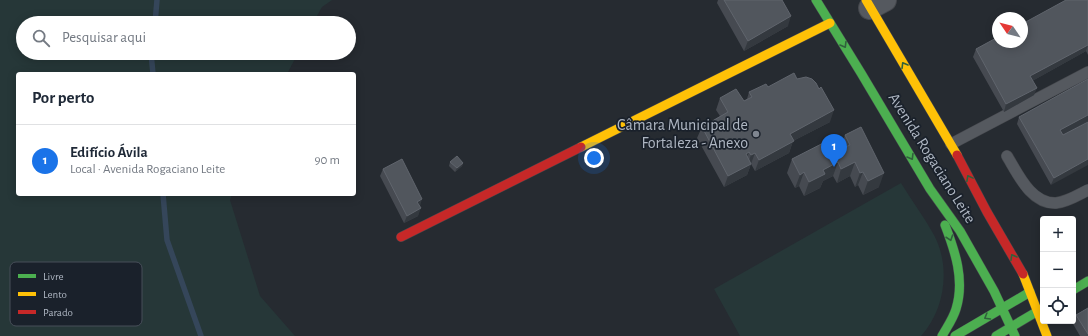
<!DOCTYPE html>
<html lang="pt">
<head>
<meta charset="utf-8">
<style>
  body { margin:0; font-family:"Alegreya Sans",sans-serif; background:#f6f6f7; color:#1f2937 }
  .controls { position:absolute; right:12px; bottom:12px; display:grid; overflow:hidden; border-radius:4px; box-shadow:0 2px 10px #0003 }
  .controls button { width:36px; height:36px; display:grid; place-items:center; padding:0; border:0; border-bottom:1px solid #e0e1e3; background:#fff; color:#1f2937; font:20px sans-serif }
  .compass { position:absolute; left:992px; top:12px; width:36px; height:36px; border-radius:50%; background:#fff; box-shadow:0 2px 10px #0003; rotate:305deg }
  .you { position:absolute; left:594px; top:158px; width:14px; height:14px; margin:-10px; border:3px solid #fff; border-radius:50%; background:#1a73e8; box-shadow:0 0 0 6px #1a73e833 }
  .badge { display:grid; place-items:center; width:26px; height:26px; border-radius:50%; background:#1a73e8; color:#fff; font-size:13px; font-weight:700 }
  .pin { position:absolute; translate:-50% -33px; filter:drop-shadow(0 1px 2px #0008) }
  .pin::after { content:''; position:absolute; top:21px; width:14px; height:12px; background:inherit; clip-path:polygon(0 0,100% 0,50% 100%) }
  .list { margin:0; padding:0; list-style:none }
  h2 { display:flex; justify-content:space-between; align-items:center; height:52px; margin:0; padding:0 16px; font-size:17px }
  h2 small { font-size:13px; font-weight:400; color:#747a83 }
  .list li { display:grid; grid-template-columns:26px 1fr auto; gap:12px; align-items:center; box-sizing:border-box; height:72px; padding:0 16px; border-top:1px solid #e0e1e3 }
  .list b { display:block; font-size:15px; white-space:nowrap }
  .list p { margin:0; font-size:13px; white-space:nowrap; color:#747a83 }
  .list em { font-size:13px; font-style:normal; color:#747a83 }
  .icon { flex:none; width:22px; height:22px; fill:none; stroke:currentColor; stroke-width:2; stroke-linecap:round; stroke-linejoin:round }
  .map { position:relative; flex:none; width:1088px; height:336px; overflow:hidden }
  .search { position:absolute; background:#fff; box-shadow:0 2px 10px #0003; left:16px; top:16px; width:340px; height:44px; display:flex; align-items:center; gap:10px; box-sizing:border-box; padding:0 14px; border-radius:22px; color:#747a83; font-size:15px }
  .panel { position:absolute; background:#fff; box-shadow:0 2px 10px #0003; left:16px; top:72px; width:340px; height:124px; border-radius:4px }
  .map>svg:first-child { display:block }
  .green { fill:#263738 }
  .lines { fill:none; stroke-linecap:round; stroke-linejoin:round }
  .stream { stroke:#35465a; stroke-width:5.5 }
  .lane-casing { stroke:#44474c; stroke-width:12 }
  .street-casing { stroke:#44474c; stroke-width:24 }
  .fast-casing { stroke:#44474c; stroke-width:10 }
  .slow-casing { stroke:#44474c; stroke-width:10 }
  .jam-casing { stroke:#44474c; stroke-width:10 }
  .lane { stroke:#55595f; stroke-width:11 }
  .street { stroke:#55595f; stroke-width:22 }
  .fast { stroke:#4caf50; stroke-width:9 }
  .slow { stroke:#ffc107; stroke-width:9 }
  .jam { stroke:#c62828; stroke-width:9 }
  .wall { fill:#464a51 }
  .shaded-wall { fill:#34393f }
  .building { fill:#51565d; stroke:#60656d }
  .oneway { stroke:#30613c }
  .poi-dot { fill:#7f8690; stroke:#1a212b; stroke-width:1.5 }
  .labels { text-anchor:middle; dominant-baseline:central; stroke-width:3.5; stroke-linejoin:round; paint-order:stroke }
  .poi-label { font-size:16px; fill:#afb7c3; stroke:#1a212b; text-anchor:end }
  .street-label { font-size:16px; fill:#afb7c3; stroke:#1a212b }
  .key { fill:#1a212b; stroke:#474e59; stroke-width:1 }
  .key-label { font-size:11px; fill:#afb7c3 }
</style>
</head>
<body>
<div class="map">
<svg width="1088" height="336" viewBox="0 0 1088 336">
  <rect width="100%" height="100%" fill="#262b31"/>
  <g class="green">
    <path d="M0 0H332L322 7 313 23H23V53H298L287 74H18V194H232L230 200 260 296 295 336H0Z"/>
    <path d="M901 183C912 201 924 217 934 235 951 267 945 310 921 336H740L714 289Z"/>
  </g>
  <g class="lines">
    <g class="stream">
      <path d="M155 23 157 0"/>
      <path d="M151 53 153 74"/>
      <path d="M163 194 167 240 201 336"/>
    </g>
    <g class="lane-casing">
      <g id="lane">
        <path d="M951 144 1088 72"/>
        <path d="M1007 156C1018 174 1031 204 1056 203 1067 202 1078 195 1088 190"/>
      </g>
    </g>
    <g class="street-casing">
      <path id="street" d="M870 8 885 0"/>
    </g>
    <g class="fast-casing">
      <g id="fast">
        <path d="M816 0 861 73 930 189 960 231 994 291 1015 336"/>
        <path d="M1073 290 1088 281"/>
        <path d="M942 336C947 327 953 319 956 309 965 280 955 251 945 225"/>
        <path d="M955 336 1030 292"/>
        <path d="M996 336 1043 308"/>
      </g>
    </g>
    <g class="slow-casing">
      <g id="slow">
        <path d="M866 0 957 155"/>
        <path d="M581 147 830 23"/>
        <path d="M1023 274 1047 336"/>
      </g>
    </g>
    <g class="jam-casing">
      <g id="jam">
        <path d="M957 155 987 212 1023 274"/>
        <path d="M401 237 581 147"/>
      </g>
    </g>
    <use href="#lane" class="lane"/>
    <use href="#street" class="street"/>
    <use href="#fast" class="fast"/>
    <use href="#slow" class="slow"/>
    <use href="#jam" class="jam"/>
  </g>
  <g class="wall">
    <path d="M718 0H782L788 26 744 51 717 3Z"/>
    <path d="M1088 0V55L1086 51 1032 81 1034 95 1004 112 973 57 976 49Z"/>
    <path d="M797 79 830 122 793 141 789 153 755 171 751 164 747 175 724 187 697 138 702 127 720 116 716 110 720 98 744 101 747 99 749 92Z"/>
    <path d="M1019 117 1088 121 1063 135 1088 122 1051 185 1017 124Z"/>
    <path d="M845 135 879 187 863 195 858 185 855 187 850 176 837 183 833 176 823 181 820 188 804 196 799 186 795 188 787 173 792 159 842 144Z"/>
    <path d="M450 162 463 163 462 166 455 172 449 166Z"/>
    <path d="M383 169 420 206 418 216 404 223 380 176Z"/>
    <path d="M1088 308V336H1080L1073 324 1076 315Z"/>
  </g>
  <g class="shaded-wall">
    <path d="M791 16 788 26 744 51 748 41Z"/>
    <path d="M1088 45 1086 51 1027 84 1030 76Z"/>
    <path d="M1037 88 1034 95 1004 112 1006 104Z"/>
    <path d="M834 110 830 122 793 141 789 153 755 171 759 160 790 134Z"/>
    <path d="M1088 115V121L1057 138 1060 130Z"/>
    <path d="M749 152 745 163 746 154Z"/>
    <path d="M755 153 747 175 724 187 728 176 747 166 751 155Z"/>
    <path d="M1088 159V165L1051 185 1054 178Z"/>
    <path d="M838 162 833 176 823 181 820 188 804 196 809 182 823 170Z"/>
    <path d="M855 162 850 176 837 183 841 169Z"/>
    <path d="M463 163 462 166 455 172 457 168Z"/>
    <path d="M804 172 799 186 795 188 800 175Z"/>
    <path d="M863 172 858 185 855 187 860 173Z"/>
    <path d="M884 173 879 187 863 195 868 181Z"/>
    <path d="M422 199 420 206 417 202Z"/>
    <path d="M421 208 418 216 404 223 407 216Z"/>
  </g>
  <g class="building">
    <path d="M724 0H782L791 16 748 41Z"/>
    <path d="M1066 0H1088V45L1030 76 1037 88 1006 104 976 49 998 37V42H1022V24Z"/>
    <path d="M794 73 797 79 806 77 812 79 816 83 819 89 821 87 834 110 790 134 794 141 759 160 755 153 751 155 749 152 746 154 751 164 728 176 702 127 728 112 720 98 736 89 744 101 752 97 749 92 766 84 768 87Z"/>
    <path d="M1088 79V115L1060 130 1063 135 1088 122V159L1054 178 1019 117Z"/>
    <path d="M861 127 884 173 868 181 863 172 860 173 855 162 841 169 838 162 823 170 825 174 809 182 804 172 800 175 792 159 837 136 843 148 850 145 845 135Z"/>
    <path d="M457 156 463 163 457 168 450 162Z"/>
    <path d="M402 159 422 199 417 202 421 208 407 216 383 169Z"/>
    <path d="M1088 308V334L1076 315Z"/>
  </g>
  <defs><path id="oneway-chevron" d="M-2-3.5L2.5 0L-2 3.5" fill="none" stroke-width="1.6" stroke-linecap="round" stroke-linejoin="round"/></defs>
  <g class="oneway">
    <use href="#oneway-chevron" transform="translate(844 45) rotate(59)"/>
    <use href="#oneway-chevron" transform="translate(904 65) rotate(-121)"/>
    <use href="#oneway-chevron" transform="translate(911 157) rotate(59)"/>
    <use href="#oneway-chevron" transform="translate(969 178) rotate(-118)"/>
    <use href="#oneway-chevron" transform="translate(950 238) rotate(71)"/>
    <use href="#oneway-chevron" transform="translate(1013 257) rotate(-120)"/>
    <use href="#oneway-chevron" transform="translate(987 317) rotate(149)"/>
  </g>
  <circle class="poi-dot" cx="756" cy="134" r="4"/>
  <g class="labels">
    <g class="poi-label">
      <text x="748" y="125">Câmara Municipal de<tspan x="748" dy="18">Fortaleza - Anexo</tspan></text>
    </g>
    <g class="street-label">
      <text transform="translate(932 158) rotate(58)">Avenida Rogaciano Leite</text>
    </g>
  </g>
  <rect x="10" y="262" width="132" height="64" rx="6" class="key"/>
  <rect x="18" y="274" width="18" height="4" fill="#4caf50"/>
  <rect x="18" y="292" width="18" height="4" fill="#ffc107"/>
  <rect x="18" y="310" width="18" height="4" fill="#c62828"/>
  <g class="key-label">
    <text x="43" y="280">Livre</text>
    <text x="43" y="298">Lento</text>
    <text x="43" y="316">Parado</text>
  </g>
</svg>
<div class="controls">
<button>+</button>
<button>−</button>
<button><svg class="icon" aria-label="locate" viewBox="0 0 24 24"><circle cx="12" cy="12" r="6"/><path d="M12 2v4M12 18v4M2 12h4M18 12h4"/></svg></button>
</div>
<svg class="compass" viewBox="-18 -18 36 36"><path d="M0-13l5 13h-10z" fill="#e53935"/><path d="M0 13l5-13h-10z" fill="#747a83"/></svg>
<div class="you"></div>
<div class="pin badge" style="left:834px;top:167px">1</div>
<div class="search"><svg class="icon" aria-label="search" viewBox="0 0 24 24"><circle cx="10" cy="10" r="6"/><path d="M15 15l6 6"/></svg>Pesquisar aqui</div>
<section class="panel">
<h2>Por perto<small></small></h2>
<ul class="list">
<li><span class="badge">1</span><div><b>Edifício Ávila</b><p>Local · Avenida Rogaciano Leite</p></div><em>90 m</em></li>
</ul>
</section>
</div>
</body>
</html>
